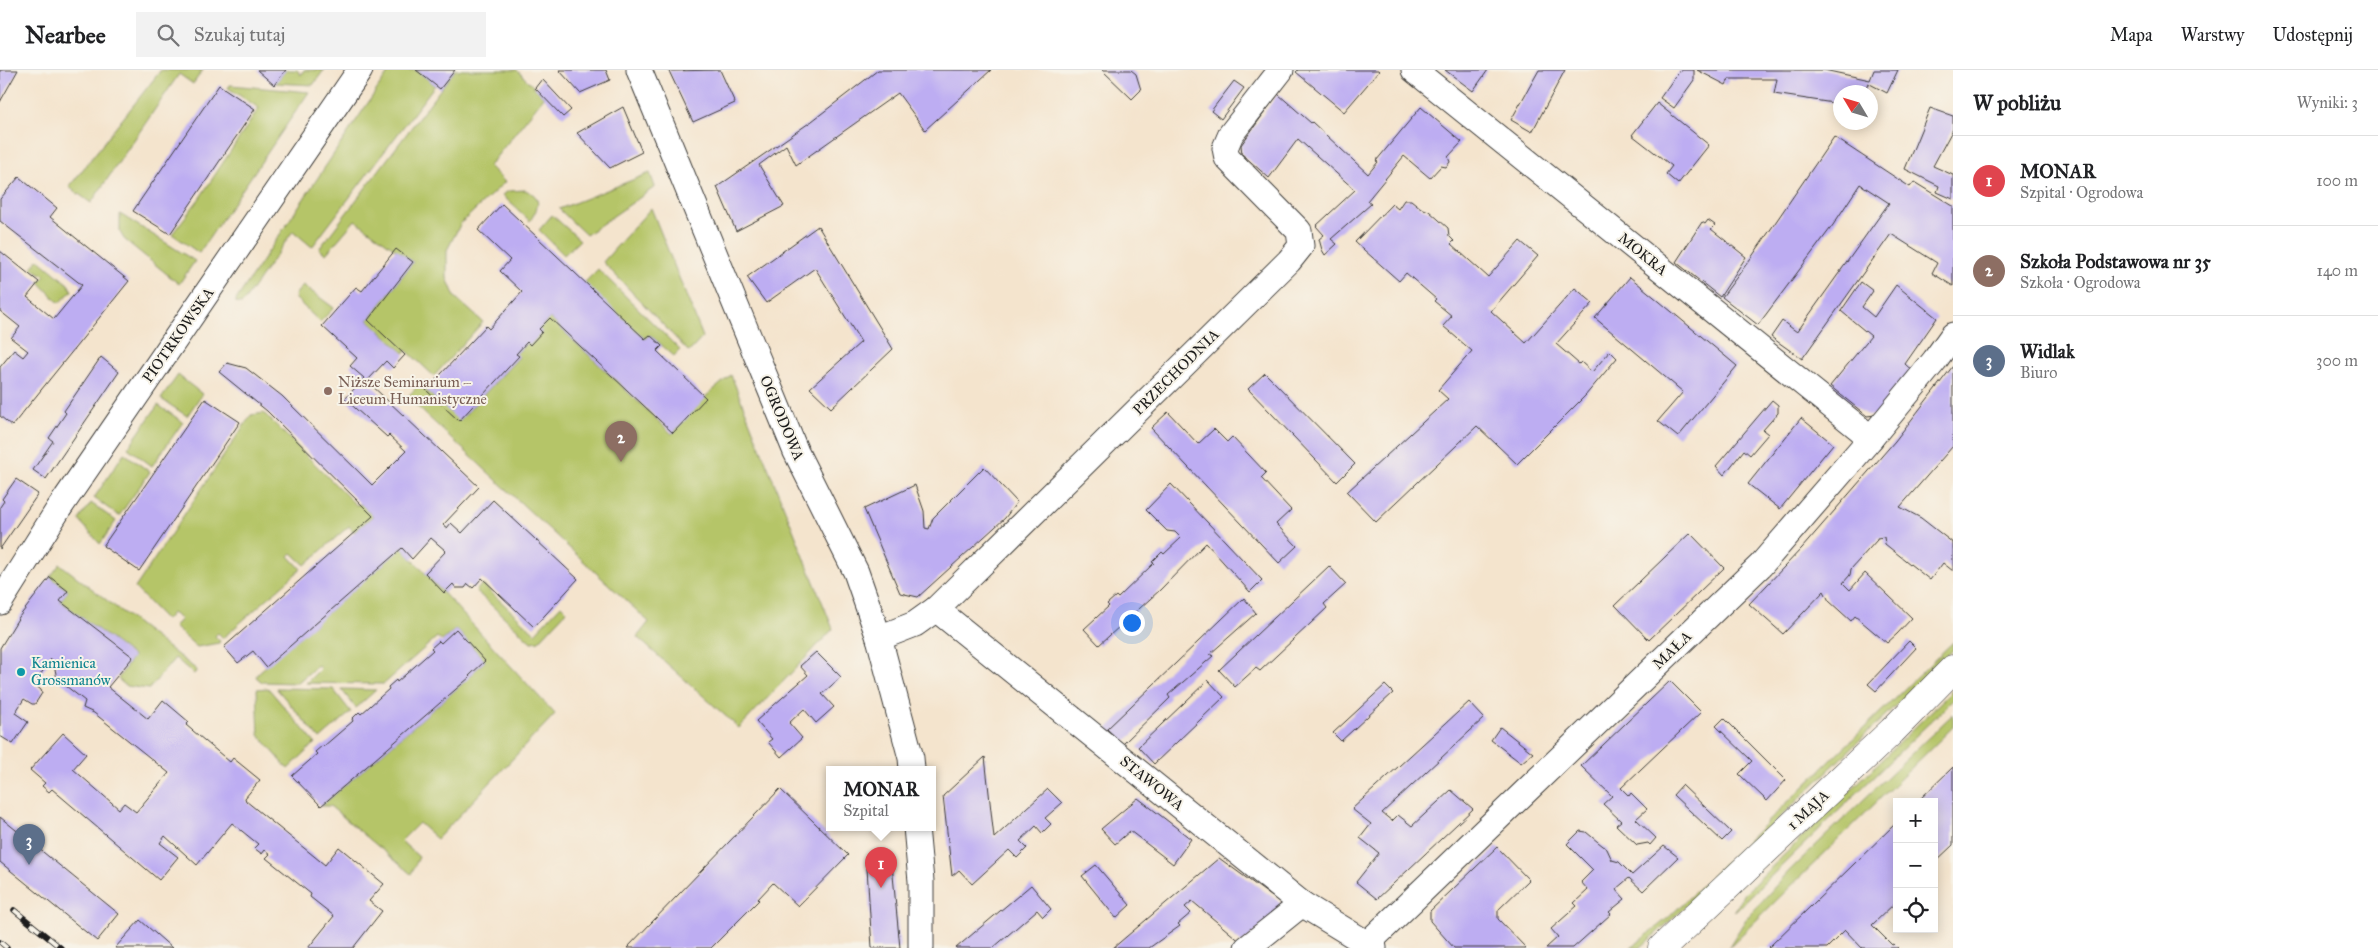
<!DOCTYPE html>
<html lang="pl">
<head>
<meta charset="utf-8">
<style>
  body { margin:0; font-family:"IM FELL Great Primer",serif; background:#f2f2f2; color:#202124 }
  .controls { position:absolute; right:15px; bottom:15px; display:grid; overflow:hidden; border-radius:0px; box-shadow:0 2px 12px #0003 }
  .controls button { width:45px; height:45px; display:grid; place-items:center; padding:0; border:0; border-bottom:1px solid #e0e0e0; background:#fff; color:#202124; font:25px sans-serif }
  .compass { position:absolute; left:1833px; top:15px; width:45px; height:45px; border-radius:50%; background:#fff; box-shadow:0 2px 12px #0003; rotate:308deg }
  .you { position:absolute; left:1131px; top:552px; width:18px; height:18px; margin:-12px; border:4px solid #fff; border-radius:50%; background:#1a73e8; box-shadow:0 0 0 8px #1a73e833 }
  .badge { display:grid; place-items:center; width:32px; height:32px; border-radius:50%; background:#d1495b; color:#fff; font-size:16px; font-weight:700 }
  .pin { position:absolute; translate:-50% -41px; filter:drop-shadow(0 1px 2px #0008) }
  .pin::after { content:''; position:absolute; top:26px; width:18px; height:15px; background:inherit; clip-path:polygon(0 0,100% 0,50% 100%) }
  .popup { position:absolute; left:826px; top:696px; width:110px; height:65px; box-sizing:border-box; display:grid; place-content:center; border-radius:0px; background:#fff; filter:drop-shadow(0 1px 4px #0005); font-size:16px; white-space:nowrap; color:#757577 }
  .popup b { font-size:19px; color:#202124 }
  .popup::after { content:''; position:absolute; left:50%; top:100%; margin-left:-10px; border:10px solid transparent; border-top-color:#fff }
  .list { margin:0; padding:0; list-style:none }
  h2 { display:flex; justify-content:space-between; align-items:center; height:65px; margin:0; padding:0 20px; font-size:21px }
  h2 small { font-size:16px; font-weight:400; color:#757577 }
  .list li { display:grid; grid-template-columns:32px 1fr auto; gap:15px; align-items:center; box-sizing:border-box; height:90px; padding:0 20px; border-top:1px solid #e0e0e0 }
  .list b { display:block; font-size:19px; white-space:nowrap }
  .list p { margin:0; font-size:16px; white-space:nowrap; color:#757577 }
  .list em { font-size:16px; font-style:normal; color:#757577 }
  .icon { flex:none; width:28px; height:28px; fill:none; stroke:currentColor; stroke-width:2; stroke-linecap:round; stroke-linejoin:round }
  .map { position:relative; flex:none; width:1953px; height:878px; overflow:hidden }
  header { display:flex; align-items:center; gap:30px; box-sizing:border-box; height:70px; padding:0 25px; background:#fff; border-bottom:1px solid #e0e0e0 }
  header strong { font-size:24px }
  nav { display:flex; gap:28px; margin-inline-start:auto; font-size:18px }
  .search { width:350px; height:45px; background:#f2f2f2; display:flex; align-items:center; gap:12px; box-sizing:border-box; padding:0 18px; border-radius:0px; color:#757577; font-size:19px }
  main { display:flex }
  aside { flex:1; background:#fff }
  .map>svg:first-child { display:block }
  .green { fill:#b5c567; stroke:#687042 }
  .building { fill:#bdadf2 }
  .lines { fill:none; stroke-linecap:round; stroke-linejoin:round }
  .minor-casing { stroke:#3c3a37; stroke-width:27 }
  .major-casing { stroke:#3c3a37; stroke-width:29 }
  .minor { stroke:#fff; stroke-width:25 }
  .major { stroke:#fff; stroke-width:28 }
  .rail-casing { stroke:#1c1c1c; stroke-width:5.5 }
  .rail { stroke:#f7f3e8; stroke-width:4; stroke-dasharray:11; stroke-linecap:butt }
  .education-dot { fill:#8d6e63; stroke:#f7f3e8; stroke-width:2 }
  .culture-dot { fill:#0f9aa8; stroke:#f7f3e8; stroke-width:2 }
  .labels { text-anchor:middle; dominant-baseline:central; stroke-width:4; stroke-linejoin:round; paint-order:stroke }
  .street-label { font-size:15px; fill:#1c1c1c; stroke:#f7f3e8 }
  .education-label { font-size:15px; fill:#785e54; stroke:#f7f3e8; text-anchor:start }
  .culture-label { font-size:15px; fill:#0d838f; stroke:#f7f3e8; text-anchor:start }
</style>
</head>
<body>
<header>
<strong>Nearbee</strong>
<div class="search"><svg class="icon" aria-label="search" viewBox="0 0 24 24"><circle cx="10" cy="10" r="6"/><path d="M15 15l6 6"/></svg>Szukaj tutaj</div>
<nav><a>Mapa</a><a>Warstwy</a><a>Udostępnij</a></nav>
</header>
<main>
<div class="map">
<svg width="1953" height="878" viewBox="0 0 1953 878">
  <rect width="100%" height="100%" fill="#f7f3e8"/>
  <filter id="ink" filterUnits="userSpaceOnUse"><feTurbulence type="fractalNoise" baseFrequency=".02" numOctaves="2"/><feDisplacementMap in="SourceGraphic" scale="10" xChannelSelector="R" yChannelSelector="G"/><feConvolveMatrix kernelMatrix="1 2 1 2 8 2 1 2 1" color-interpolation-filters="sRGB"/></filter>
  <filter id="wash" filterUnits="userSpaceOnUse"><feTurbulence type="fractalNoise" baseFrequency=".0096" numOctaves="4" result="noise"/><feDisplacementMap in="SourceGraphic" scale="20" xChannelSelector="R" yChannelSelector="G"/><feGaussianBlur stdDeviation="1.12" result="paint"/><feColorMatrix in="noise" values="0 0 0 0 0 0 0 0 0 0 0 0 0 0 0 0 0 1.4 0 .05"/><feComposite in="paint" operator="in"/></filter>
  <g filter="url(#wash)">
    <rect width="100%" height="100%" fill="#f4e4cd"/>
    <g class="green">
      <path d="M161 0H203L193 14 179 4 91 133 69 117Z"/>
      <path d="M286 0H297L301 5 304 0H324L313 15 275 13Z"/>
      <path d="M390 0H416L435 15 312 177 293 161 242 234 236 233V230Z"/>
      <path d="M455 0H517L544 27 489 96 505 112 461 153 447 180V208L455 227 483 252 434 306 406 280 404 283 368 250 413 192 355 150 326 184 319 179Z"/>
      <path d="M230 15 309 22 199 183 172 164 199 129 259 38 228 18Z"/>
      <path d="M650 103 655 117 586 165 559 139Z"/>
      <path d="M525 120C544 127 538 138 530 151L502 125 509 121Z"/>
      <path d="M651 138 703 267 689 282 603 192Z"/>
      <path d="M120 144 195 191 179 214 124 169 120 162Z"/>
      <path d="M552 145 580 170 564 185 539 160Z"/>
      <path d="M38 189 68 214 72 221 59 233 39 212 45 206 32 198Z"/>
      <path d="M598 199 680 280 674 286 650 265 645 269 584 213Z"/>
      <path d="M303 215 334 238 320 252 296 229 295 225Z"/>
      <path d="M550 248 672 364 705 327 731 305 833 559 739 658 637 567 649 552 407 327 419 315 460 350 519 287 516 284 527 272 530 274 542 262 539 259Z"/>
      <path d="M178 305 202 324 187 346 161 329Z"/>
      <path d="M158 335 183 352 152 396 128 378Z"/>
      <path d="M264 343 356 435 362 434 373 446 354 462 349 456 305 495 292 483 289 486 301 499 223 568 218 563 215 566 220 571 219 573 197 577 174 557 181 549 172 543 166 550 135 518 251 345Z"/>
      <path d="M124 383 150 402 119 446 94 428Z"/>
      <path d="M91 433 116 451 100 474 79 450Z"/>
      <path d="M402 478 555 644 437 769 419 753 401 771 419 787 411 804 330 736H321L469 608V606L485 591 456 559 442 571 437 567 384 614 306 613 320 599 318 595 297 613 262 612 256 607 258 603Z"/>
      <path d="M60 494 197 600 194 604 175 588 149 619 126 616 118 609 133 586 60 531 68 521 50 507Z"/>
      <path d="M482 514 535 563 561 535 567 541 539 571 531 572 476 521Z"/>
      <path d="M1953 572V580L1709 816 1640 878H1631L1669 847Z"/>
      <path d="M268 618 315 673 288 699 259 665 257 619Z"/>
      <path d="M276 618 333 619 351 642 320 669Z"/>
      <path d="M341 619 376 620 356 638Z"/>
      <path d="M1953 620V630L1734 842 1745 823Z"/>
      <path d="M1953 644V657L1728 878 1746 849 1789 801Z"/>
    </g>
    <g id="blocks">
      <g class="building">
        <path d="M0 0H18L0 32Z"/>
        <path d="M257 0H286L274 15Z"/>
        <path d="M416 0H455L440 19Z"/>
        <path d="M559 0H606L610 10 580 23Z"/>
        <path d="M720 0 735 33 693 52 669 1Z"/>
        <path d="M878 0H991L925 60 898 23 796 95 786 75 759 95 784 136 736 161 717 117 812 51Z"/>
        <path d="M1102 0H1131L1136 4 1141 20 1132 29Z"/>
        <path d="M1298 0H1378L1379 1 1344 42 1296 2Z"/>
        <path d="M1445 0H1488L1473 21Z"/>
        <path d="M1539 0H1565L1532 62 1511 50Z"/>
        <path d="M1680 0H1694V10L1674 38 1660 28Z"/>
        <path d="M1697 0H1824L1870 10 1874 0H1898L1887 23 1868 13 1864 22H1840V34L1774 24 1777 9H1729L1726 15Z"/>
        <path d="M542 9 571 40 563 47 535 18Z"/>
        <path d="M1234 11 1244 18 1221 49 1211 41Z"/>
        <path d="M219 15 255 39 170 164 133 141Z"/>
        <path d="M1278 24 1311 53 1312 52 1368 104 1378 92 1376 91 1421 37 1462 72 1448 87 1450 92 1446 97 1441 96 1430 108 1404 86 1367 131 1371 134 1331 169 1337 174 1325 185 1322 180 1319 169 1324 165 1316 156 1355 120 1298 69 1269 108 1242 84 1241 75Z"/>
        <path d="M1657 33 1709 75 1678 114 1666 104 1672 96 1632 65Z"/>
        <path d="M623 37 642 82 610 98 577 63Z"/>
        <path d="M1930 38 1953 46V59L1933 96 1953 105V129L1937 122 1939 116 1905 99Z"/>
        <path d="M1834 67 1910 117 1914 112 1953 136V216L1932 203 1937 193 1891 164 1802 289 1771 267 1782 251 1797 262 1889 133 1860 114 1833 155 1758 255 1722 227 1751 188Z"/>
        <path d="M19 107 57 138 50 147 129 211 12 356 0 346V297L14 280 23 287 28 281 11 268 20 257 0 241V181L39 212 27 227 54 249 82 215 0 151V129Z"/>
        <path d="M1404 130H1411L1421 138 1429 141 1448 158 1449 166 1454 171 1451 174 1488 207 1520 171 1538 186 1491 241 1526 273 1575 218 1593 233 1556 274 1579 294 1581 292 1592 302 1610 281 1617 288 1585 326 1517 394 1477 356 1376 452 1347 422 1448 329 1438 320 1472 281 1443 256 1452 246 1434 231 1436 229 1406 203 1399 211 1355 172 1392 134 1398 139Z"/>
        <path d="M502 134 645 269 650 265 662 276 657 281 706 328 673 363 550 248 539 259 542 262 530 275 527 272 516 284 519 286 459 351 426 320 486 256 489 259 522 222 500 201 510 190 478 160Z"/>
        <path d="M1708 150 1715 155 1711 159 1746 187 1720 227 1676 192 1702 152 1705 154Z"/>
        <path d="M818 156 893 279 831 338 810 318 861 272 815 198 766 233 747 207Z"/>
        <path d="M396 179 413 192 368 250 405 285 393 298 386 291 367 311 479 417 443 455 447 458 451 453 462 463 493 430 578 509 534 557 482 508 473 518 468 514 465 518H456L453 514 444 523 425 503 446 481 431 468 412 489 402 478 266 597 253 581 238 593 224 577 373 446 267 341 219 302 227 293 246 298 282 326 372 415 406 381 389 365 387 367 345 329 364 308 350 296 357 288 322 256 356 217 362 221Z"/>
        <path d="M1630 207 1737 296 1678 367 1658 351 1683 322 1595 248Z"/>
        <path d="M1861 212 1873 221 1862 237 1874 247 1896 215 1937 248 1905 294 1917 305 1884 344 1867 346 1830 316 1871 266 1841 241Z"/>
        <path d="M101 287 119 302 46 409 33 400 53 371 49 368 66 343 64 341Z"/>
        <path d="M1953 296V376L1900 437 1921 448 1953 473V501L1943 493 1930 510 1885 474 1884 467 1877 468V470L1851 499 1850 505 1843 513 1850 520 1865 503 1912 548 1897 564 1887 573 1855 546 1851 551 1829 531 1824 521 1783 564 1749 534 1802 478 1895 371Z"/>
        <path d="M1265 303 1355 394 1337 412 1248 319Z"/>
        <path d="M205 329 240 352 139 501 103 476Z"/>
        <path d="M1772 330 1778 335V343L1763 360 1768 364 1750 385 1744 380 1724 405 1716 396Z"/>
        <path d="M1168 342 1198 374 1214 359 1227 372 1232 367 1266 403 1261 408 1291 440 1276 454 1297 476 1279 493 1151 358Z"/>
        <path d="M1801 348 1833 374 1780 439 1748 414Z"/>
        <path d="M984 397 1017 432 1005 448 918 527 900 523 864 439 915 415 924 441 925 458 929 459 933 448Z"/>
        <path d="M16 409 38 424 0 479V437L4 431 2 429Z"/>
        <path d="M1171 414 1262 510 1250 522 1206 473 1160 520 1099 575 1084 559 1109 536 1107 534 1116 526 1118 528 1154 493 1152 492 1162 482 1164 484 1181 468 1175 462 1167 461 1146 440Z"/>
        <path d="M1690 463 1724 498 1649 570 1615 535Z"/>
        <path d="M1329 496 1346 514 1324 534 1327 538 1260 601 1256 598 1235 617 1219 600Z"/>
        <path d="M50 507 68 521 60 531 133 587 108 617 148 649 163 630 189 652 186 655 230 692 233 688 260 710 245 728 246 731 325 795 339 777 384 814 369 831 382 841 353 878H308L334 846 310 827 311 824 266 788 270 784 265 780 262 784 254 778 258 774 232 753 197 795 165 766 160 773 178 787 159 810 52 719 49 722 42 716 45 713 30 700 63 663 86 684 73 699 119 739 124 733 136 742 169 703 94 643 83 638 85 631 57 609 55 599 57 594 51 589 34 614 41 620 42 623 35 634H32L24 629 15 643 28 652 13 674 0 666V578L19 547Z"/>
        <path d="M1244 528 1256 543 1210 584 1213 586 1168 625 1170 628 1123 674 1107 659Z"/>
        <path d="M456 559 485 591 469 606 470 607 321 736 292 706 317 684 315 682 323 675 324 676 353 651 352 649 359 642 361 644 389 619 388 617 396 610 397 612 433 580 431 578 439 571 441 573Z"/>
        <path d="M1909 571 1916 578 1876 621 1868 614Z"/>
        <path d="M816 582 841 607 822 624 834 637 816 653 804 639 789 653 802 668 781 687 768 672 772 669 756 651 808 605 800 596Z"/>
        <path d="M1208 610 1224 627 1154 694 1138 677Z"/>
        <path d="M1670 611 1701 642 1621 718 1629 726 1631 723 1647 739 1636 749 1656 768 1650 775 1648 773 1637 775 1616 755 1621 751 1603 734 1612 726 1581 696Z"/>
        <path d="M1385 615 1393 623 1341 671 1333 663Z"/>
        <path d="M1469 632 1484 648 1382 743 1392 751 1398 745 1412 756 1451 720 1473 739 1377 829 1356 812 1379 783 1360 768 1371 754 1352 739Z"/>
        <path d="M1724 648 1786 710 1767 731 1739 704 1752 691 1716 656Z"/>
        <path d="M1500 657 1533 683 1521 693 1491 670Z"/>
        <path d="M985 687 994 768 1048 719 1062 733 1045 748 1051 754 1042 763 1036 756 1020 771 1027 778 1017 788 1009 780 972 814 959 800 952 806 943 726Z"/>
        <path d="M1953 697V775L1934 793V732H1917Z"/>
        <path d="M1682 715 1731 762 1722 771 1673 725Z"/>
        <path d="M780 719 848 785 798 836 773 813 758 829 759 830 711 878H627Z"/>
        <path d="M1138 728 1191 769 1173 794 1130 761 1115 774 1101 759Z"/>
        <path d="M0 747 119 844 97 871 0 792Z"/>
        <path d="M1897 752V831L1872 855 1892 875 1894 874 1898 878H1862L1845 860 1827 878H1768Z"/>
        <path d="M1580 761 1586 762 1598 772 1607 779 1612 790 1619 792 1632 805 1664 776 1678 787 1643 821 1629 808 1616 819 1625 829 1609 842 1611 844 1573 878H1546L1558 867 1551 859 1577 836 1574 833 1588 820 1581 812 1593 800 1567 774Z"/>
        <path d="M1497 777 1529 810 1498 840V849L1526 878H1454L1430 851V841Z"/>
        <path d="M1219 788 1286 837 1242 873 1192 831 1185 837 1191 843 1178 854 1180 856 1149 878H1113Z"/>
        <path d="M892 795 900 878H872L867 798Z"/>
        <path d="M1096 795 1130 835 1116 848 1082 806Z"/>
        <path d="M1031 815 1051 839 1043 847 1037 840 993 878H956Z"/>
        <path d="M140 850 172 878H115Z"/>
      </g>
    </g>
  </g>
  <g filter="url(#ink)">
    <use href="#blocks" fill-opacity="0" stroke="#3c3a37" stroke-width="1"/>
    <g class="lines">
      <g class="minor-casing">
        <g id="minor">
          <path d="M639 0 796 382 856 502 879 568 911 688 912 699"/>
          <path d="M1414 0 1871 368"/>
          <path d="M0 532 58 440 360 0"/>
          <path d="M936 539 1302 834 1374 878"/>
          <path d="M879 568 915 554 936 539 1289 191 1301 176 1299 161 1227 88 1225 78 1231 64 1281 0"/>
          <path d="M916 757 921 811V878"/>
          <path d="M1368 873 1761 495 1871 368 1935 290 1953 265"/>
          <path d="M1247 878 1302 834"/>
        </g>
      </g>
      <g class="major-casing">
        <path id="major" d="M1662 878 1892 661 1953 599"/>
      </g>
      <use href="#minor" class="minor"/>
      <use href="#major" class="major"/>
      <g class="rail-casing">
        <g id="rail">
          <path d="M14 840 61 878"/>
          <path d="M0 872 7 878"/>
        </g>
      </g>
      <use href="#rail" class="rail"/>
    </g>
  </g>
  <circle class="education-dot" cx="328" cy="321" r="5"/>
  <circle class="culture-dot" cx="21" cy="602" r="5"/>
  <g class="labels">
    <g class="street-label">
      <text transform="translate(1643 184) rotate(39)">MOKRA</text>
      <text transform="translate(178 265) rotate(-55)">PIOTRKOWSKA</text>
      <text transform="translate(1176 302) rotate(-45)">PRZECHODNIA</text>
      <text transform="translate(782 348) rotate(67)">OGRODOWA</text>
      <text transform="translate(1672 580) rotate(-44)">MAŁA</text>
      <text transform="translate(1152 713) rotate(39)">STAWOWA</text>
      <text transform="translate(1808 740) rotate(-43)">1 MAJA</text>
    </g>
    <g class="education-label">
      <text x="338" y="312">Niższe Seminarium –<tspan x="338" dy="17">Liceum Humanistyczne</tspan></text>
    </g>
    <g class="culture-label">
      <text x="31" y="593">Kamienica<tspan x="31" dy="17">Grossmanów</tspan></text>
    </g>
  </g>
</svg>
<div class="controls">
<button>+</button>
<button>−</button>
<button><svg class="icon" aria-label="locate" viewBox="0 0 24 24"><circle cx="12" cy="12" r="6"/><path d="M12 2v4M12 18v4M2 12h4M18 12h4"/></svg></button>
</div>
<svg class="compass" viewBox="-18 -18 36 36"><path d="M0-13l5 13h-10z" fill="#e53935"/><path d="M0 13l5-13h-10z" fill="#757577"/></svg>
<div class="you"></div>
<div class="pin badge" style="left:881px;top:818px;background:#e0444e">1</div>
<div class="popup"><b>MONAR</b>Szpital</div>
<div class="pin badge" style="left:621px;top:392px;background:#8d6e63">2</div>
<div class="pin badge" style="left:29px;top:795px;background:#5c6f8a">3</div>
</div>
<aside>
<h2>W pobliżu<small>Wyniki: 3</small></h2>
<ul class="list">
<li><span class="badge" style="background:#e0444e">1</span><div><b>MONAR</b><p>Szpital · Ogrodowa</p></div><em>100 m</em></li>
<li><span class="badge" style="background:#8d6e63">2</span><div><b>Szkoła Podstawowa nr 35</b><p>Szkoła · Ogrodowa</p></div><em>140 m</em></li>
<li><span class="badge" style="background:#5c6f8a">3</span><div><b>Widlak</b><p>Biuro</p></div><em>300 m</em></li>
</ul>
</aside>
</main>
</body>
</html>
